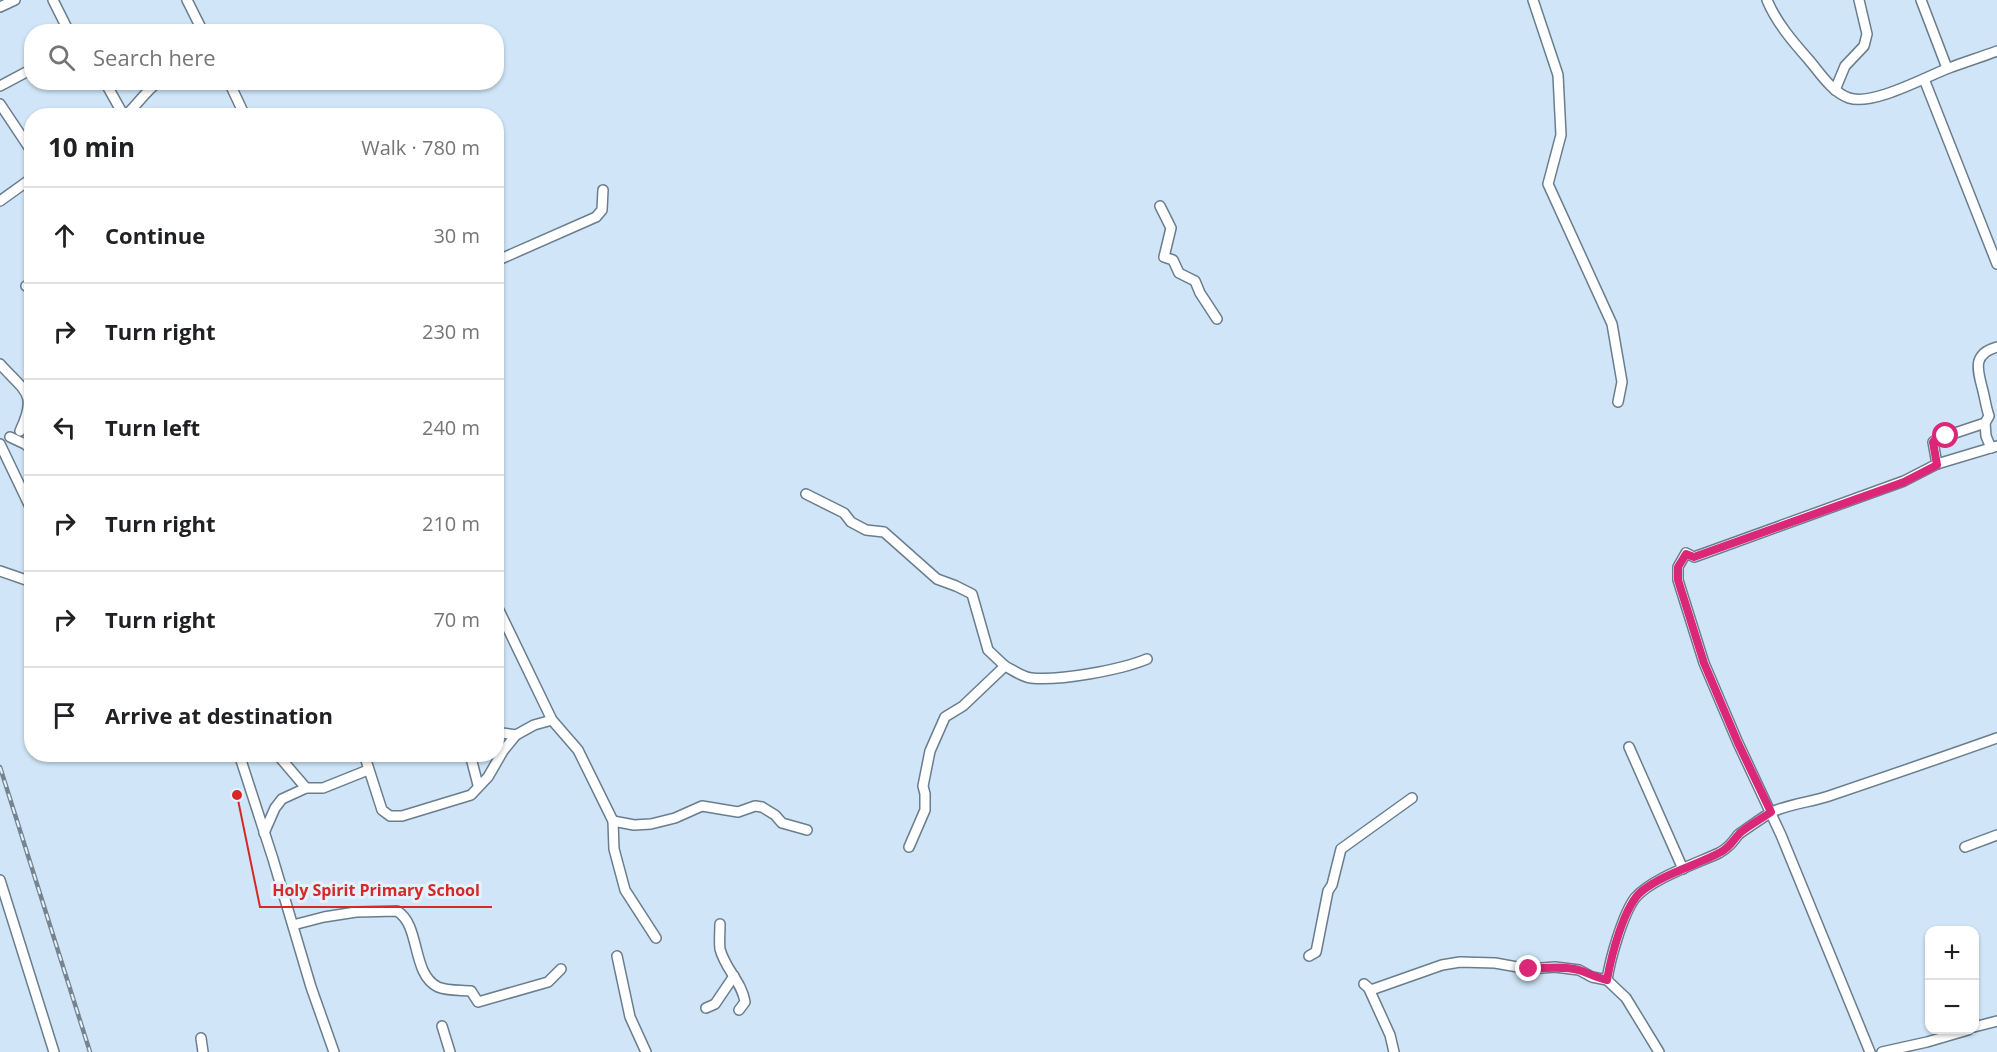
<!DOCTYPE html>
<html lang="en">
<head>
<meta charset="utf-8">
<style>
  body { margin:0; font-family:"Open Sans",sans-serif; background:#f2f2f2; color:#202124 }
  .controls { position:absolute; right:18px; bottom:18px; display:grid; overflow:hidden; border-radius:12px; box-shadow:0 2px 4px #0004 }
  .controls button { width:54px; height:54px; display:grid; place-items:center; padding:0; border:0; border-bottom:2px solid #e0e0e0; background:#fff; color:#202124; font:30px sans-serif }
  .stop { position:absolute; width:18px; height:18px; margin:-14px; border:4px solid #db2777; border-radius:50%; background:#fff }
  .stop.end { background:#db2777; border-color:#fff; box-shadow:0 2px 6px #0008 }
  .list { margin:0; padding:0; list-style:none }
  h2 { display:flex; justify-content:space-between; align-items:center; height:78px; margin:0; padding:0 24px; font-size:26px }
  h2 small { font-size:20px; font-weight:400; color:#757577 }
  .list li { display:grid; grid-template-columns:39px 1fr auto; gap:18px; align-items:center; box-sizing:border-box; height:96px; padding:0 24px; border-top:2px solid #e0e0e0 }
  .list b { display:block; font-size:22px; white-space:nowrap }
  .list em { font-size:20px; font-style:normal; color:#757577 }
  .icon { flex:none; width:33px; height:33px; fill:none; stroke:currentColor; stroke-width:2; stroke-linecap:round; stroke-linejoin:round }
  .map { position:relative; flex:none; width:1997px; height:1052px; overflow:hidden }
  .search { position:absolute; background:#fff; box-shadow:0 2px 4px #0004; left:24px; top:24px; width:480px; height:66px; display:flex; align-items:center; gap:15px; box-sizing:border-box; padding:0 21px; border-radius:24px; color:#757577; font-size:22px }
  .panel { position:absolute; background:#fff; box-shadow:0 2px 4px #0004; left:24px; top:108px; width:480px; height:654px; border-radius:24px }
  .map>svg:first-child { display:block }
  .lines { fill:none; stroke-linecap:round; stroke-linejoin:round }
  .street-casing { stroke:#697d8d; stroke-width:12 }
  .street { stroke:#fff; stroke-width:9 }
  .rail-casing { stroke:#768490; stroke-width:4.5 }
  .rail { stroke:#e5f2fd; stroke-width:2; stroke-dasharray:7; stroke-linecap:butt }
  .route { stroke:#db2777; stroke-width:8 }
  .leader { fill:none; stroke:#d62828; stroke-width:2 }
  .callout-dot { fill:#d62828; stroke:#e5f2fd; stroke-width:2 }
  .callout-label { font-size:16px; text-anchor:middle; font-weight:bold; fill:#d62828; stroke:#e5f2fd; stroke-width:6; stroke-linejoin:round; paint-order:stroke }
</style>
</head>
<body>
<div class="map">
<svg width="1997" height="1052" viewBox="0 0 1997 1052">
  <rect width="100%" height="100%" fill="#d0e6f8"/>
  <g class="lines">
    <g class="street-casing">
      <g id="street">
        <path d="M53 0 69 32"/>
        <path d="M187 0 203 32"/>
        <path d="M1533 0 1558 75 1561 135 1548 184 1612 324 1622 382 1618 402"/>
        <path d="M1767 0C1776 22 1793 42 1809 60 1820 73 1832 92 1849 98 1873 106 1925 77 1949 68 1965 62 1981 57 1997 51"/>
        <path d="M1921 0 1947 68"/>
        <path d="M0 7 15 0"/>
        <path d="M1924 79 1997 264"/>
        <path d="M105 82 124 116"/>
        <path d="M229 82 245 116"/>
        <path d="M0 86 32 69"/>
        <path d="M1835 90 1845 66 1864 46 1867 34 1859 0"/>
        <path d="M0 104 32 152"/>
        <path d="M125 116C137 105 145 92 158 82"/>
        <path d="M0 201 32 178"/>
        <path d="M1160 206 1171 228 1164 257 1173 260 1179 273 1195 281 1200 293 1217 319"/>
        <path d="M496 261 596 217 602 210 603 190"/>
        <path d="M26 286 32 289"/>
        <path d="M0 364C25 392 38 393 20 431"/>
        <path d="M1985 423 1986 436 1991 448"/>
        <path d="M10 437 25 444 32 450"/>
        <path d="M0 444 32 511"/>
        <path d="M1937 464 1933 442 1937 439 1985 423 1989 416C1986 407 1985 399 1983 391 1978 371 1971 354 1997 347"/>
        <path d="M806 494 844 513 851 522 866 530 884 532 937 579 956 586 972 594 988 650 1005 666"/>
        <path d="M0 571 32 582"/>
        <path d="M496 604 552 720 578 750 613 821 614 849 625 890 656 938"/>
        <path d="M496 730 502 733 516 735 534 725 552 720"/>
        <path d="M1629 747 1683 869"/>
        <path d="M239 754 273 859 311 987 334 1052"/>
        <path d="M277 754 306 788"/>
        <path d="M364 754 382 810 390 816H402L471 795 488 777 503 751 516 735"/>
        <path d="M470 754 478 785"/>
        <path d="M613 821 634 825 651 824 675 818 702 806 738 812 755 806 762 807 775 815 782 823 807 830"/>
        <path d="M264 833 275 808 282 799 306 788H323L368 770"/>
        <path d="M909 847 925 810V794L923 786 930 751 945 717 963 706 1005 666C1013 670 1022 677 1031 678 1060 681 1120 670 1147 659"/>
        <path d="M1965 847 1997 835"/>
        <path d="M0 880 54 1052"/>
        <path d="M720 924C720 932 719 942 720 949 725 969 742 982 745 1002L739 1010"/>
        <path d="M293 925 324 917 356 912 397 911C421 925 411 974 438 987 447 991 461 990 471 991L478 1002 548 982 561 969"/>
        <path d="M617 956 630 1017 646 1052"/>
        <path d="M1309 956 1316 952 1328 891 1332 885 1341 849 1412 798"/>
        <path d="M1607 980C1610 959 1623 914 1635 898 1651 879 1695 864 1719 853 1728 848 1732 843 1738 835 1740 833 1769 813 1772 812 1789 804 1811 802 1829 796 1885 777 1941 758 1997 738"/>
        <path d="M1364 984 1371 990 1442 965 1460 962 1495 963 1529 969 1555 967 1579 970 1592 977 1607 980 1626 998 1659 1052"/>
        <path d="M1369 989 1390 1035 1394 1052"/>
        <path d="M706 1008 715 1004 734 976"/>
        <path d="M442 1026 450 1052"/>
        <path d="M1974 1027 1997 1021"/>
        <path d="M201 1038 203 1052"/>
        <path d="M1870 1052 1781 835 1738 743 1704 663 1678 580V567L1686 553 1694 557 1708 552 1904 481 1937 464 1997 446"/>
        <path d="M1882 1052 1927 1042 1968 1030"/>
      </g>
    </g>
    <use href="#street" class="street"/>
    <g class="rail-casing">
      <path id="rail" d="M0 767 90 1052"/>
    </g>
    <use href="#rail" class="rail"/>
  </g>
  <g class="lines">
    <path class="route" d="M1529 969C1545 968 1563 966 1579 970 1588 973 1597 978 1607 980 1611 957 1624 905 1642 891 1663 874 1697 865 1721 852 1731 846 1733 840 1740 833 1748 826 1761 819 1771 812L1738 743 1704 663 1678 580V567L1686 554 1694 557 1904 482 1937 465 1933 442 1936 439 1946 436"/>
  </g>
  <path class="leader" d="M237 795L260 907H492"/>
  <circle class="callout-dot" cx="237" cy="795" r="6"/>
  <g class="callout-label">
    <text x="376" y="896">Holy Spirit Primary School</text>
  </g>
</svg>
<div class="controls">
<button>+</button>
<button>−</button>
</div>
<div class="stop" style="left:1946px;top:436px"></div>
<div class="stop end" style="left:1529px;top:969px"></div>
<div class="search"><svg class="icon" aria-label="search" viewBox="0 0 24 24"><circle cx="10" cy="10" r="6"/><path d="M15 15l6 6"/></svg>Search here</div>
<section class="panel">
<h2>10 min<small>Walk · 780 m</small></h2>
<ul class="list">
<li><svg class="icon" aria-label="ahead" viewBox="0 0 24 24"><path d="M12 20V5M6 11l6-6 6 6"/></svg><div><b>Continue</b></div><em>30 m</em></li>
<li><svg class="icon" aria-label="right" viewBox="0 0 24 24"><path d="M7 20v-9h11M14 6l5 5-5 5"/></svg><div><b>Turn right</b></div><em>230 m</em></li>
<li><svg class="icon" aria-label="left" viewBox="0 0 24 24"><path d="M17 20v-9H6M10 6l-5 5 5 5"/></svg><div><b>Turn left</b></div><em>240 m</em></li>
<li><svg class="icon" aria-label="right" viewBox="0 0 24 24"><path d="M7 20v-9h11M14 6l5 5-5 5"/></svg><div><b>Turn right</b></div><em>210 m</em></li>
<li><svg class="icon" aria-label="right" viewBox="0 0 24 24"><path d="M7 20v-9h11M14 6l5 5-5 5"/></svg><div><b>Turn right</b></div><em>70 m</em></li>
<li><svg class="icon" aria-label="arrive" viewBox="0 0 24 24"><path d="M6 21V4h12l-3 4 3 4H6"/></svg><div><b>Arrive at destination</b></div></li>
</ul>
</section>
</div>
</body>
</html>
